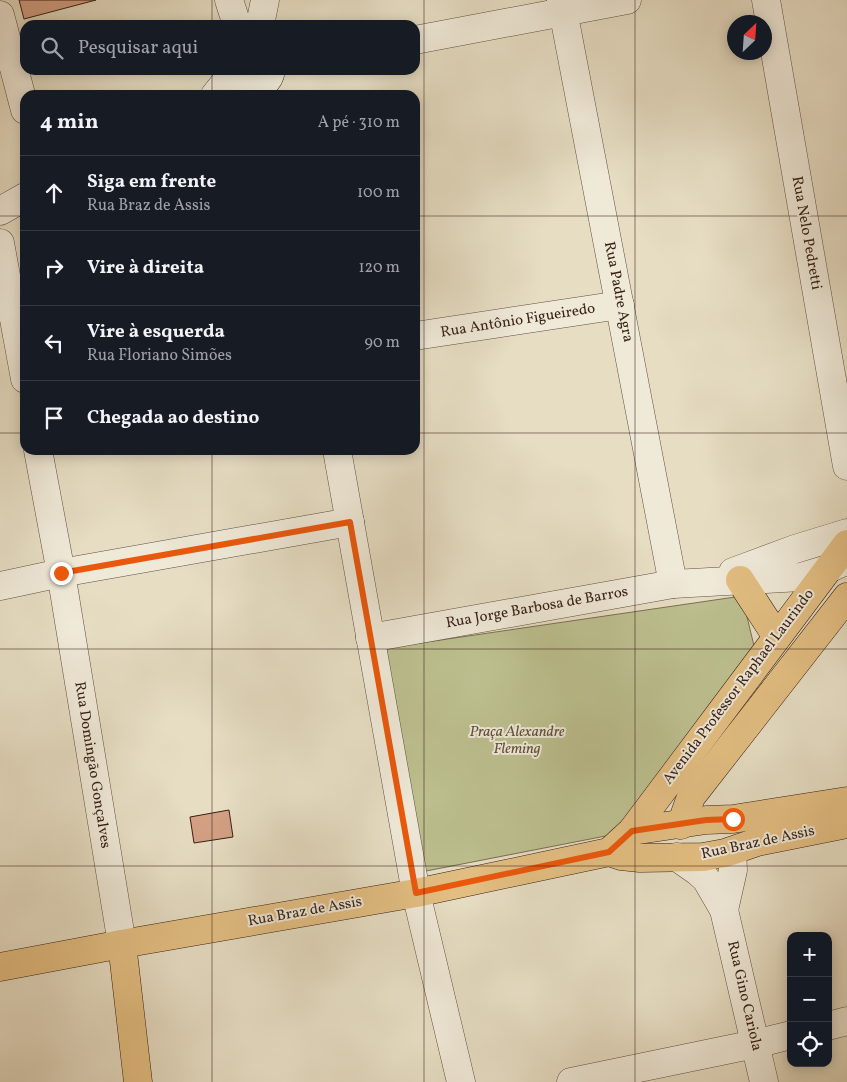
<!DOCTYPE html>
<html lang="pt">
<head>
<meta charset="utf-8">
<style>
  body { margin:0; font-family:Vollkorn,serif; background:#242831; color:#f1f3f6 }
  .controls { position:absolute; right:15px; bottom:15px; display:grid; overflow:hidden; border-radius:10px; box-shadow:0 2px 12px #0003 }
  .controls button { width:45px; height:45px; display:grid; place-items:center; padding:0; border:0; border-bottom:1px solid #363941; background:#171b24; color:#f1f3f6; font:25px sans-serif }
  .compass { position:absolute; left:727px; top:15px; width:45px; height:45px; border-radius:50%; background:#171b24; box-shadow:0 2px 12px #0003; rotate:25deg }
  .stop { position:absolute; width:15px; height:15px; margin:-11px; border:4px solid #ea580c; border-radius:50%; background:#fff }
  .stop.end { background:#ea580c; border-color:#fff; box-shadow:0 1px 5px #0008 }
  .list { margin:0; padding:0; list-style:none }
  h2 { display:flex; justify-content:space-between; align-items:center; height:65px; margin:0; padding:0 20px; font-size:21px }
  h2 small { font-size:16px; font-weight:400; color:#9ea1a6 }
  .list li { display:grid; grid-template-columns:32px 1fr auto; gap:15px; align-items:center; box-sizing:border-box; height:75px; padding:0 20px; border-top:1px solid #363941 }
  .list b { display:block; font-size:19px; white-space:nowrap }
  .list p { margin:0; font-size:16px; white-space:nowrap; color:#9ea1a6 }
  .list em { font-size:16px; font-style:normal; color:#9ea1a6 }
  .icon { flex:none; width:28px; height:28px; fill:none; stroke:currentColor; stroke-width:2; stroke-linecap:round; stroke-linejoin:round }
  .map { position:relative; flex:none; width:847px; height:1082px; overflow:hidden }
  .search { position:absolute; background:#171b24; box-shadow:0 2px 12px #0003; left:20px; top:20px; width:400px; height:55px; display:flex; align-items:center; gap:12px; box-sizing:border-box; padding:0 18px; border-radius:15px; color:#9ea1a6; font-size:19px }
  .panel { position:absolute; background:#171b24; box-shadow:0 2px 12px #0003; left:20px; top:90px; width:400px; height:365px; border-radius:15px }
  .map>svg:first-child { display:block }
  .green { fill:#bcbf8f; stroke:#796f52 }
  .building { fill:#d3a084; stroke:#361f16 }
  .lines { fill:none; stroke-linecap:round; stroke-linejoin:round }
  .minor-casing { stroke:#624e41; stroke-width:29 }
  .major-casing { stroke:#361f16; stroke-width:29 }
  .minor { stroke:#efe9d8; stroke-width:28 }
  .major { stroke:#e3be82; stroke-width:28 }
  .route { stroke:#ea580c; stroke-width:6 }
  .grid { fill:none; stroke:#361f16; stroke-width:1; stroke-opacity:0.55 }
  .labels { text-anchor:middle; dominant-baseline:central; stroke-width:4; stroke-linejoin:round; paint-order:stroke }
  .street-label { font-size:15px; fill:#361f16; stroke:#efe9d8 }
  .park-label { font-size:15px; font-style:italic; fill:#5e4f3a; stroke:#efe9d8 }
</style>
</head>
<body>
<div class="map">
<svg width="847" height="1082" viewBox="0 0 847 1082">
  <rect width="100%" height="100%" fill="#e6ddc3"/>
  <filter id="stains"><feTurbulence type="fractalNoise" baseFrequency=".004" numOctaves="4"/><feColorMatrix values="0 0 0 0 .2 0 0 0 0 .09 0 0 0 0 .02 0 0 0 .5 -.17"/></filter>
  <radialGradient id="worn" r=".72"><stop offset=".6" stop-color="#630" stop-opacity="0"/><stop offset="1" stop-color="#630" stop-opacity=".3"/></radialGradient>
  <path class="green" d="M742 596 755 650 621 833 421 872 386 648Z"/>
  <g class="building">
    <path d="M19 0H96L24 19Z"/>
    <path d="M229 810 233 837 194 843 190 817Z"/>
  </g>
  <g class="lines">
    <g class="minor-casing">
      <g id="minor">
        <path d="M229 0 237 25"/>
        <path d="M561 0 673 584"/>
        <path d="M766 0 847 466"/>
        <path d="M0 15 25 110"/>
        <path d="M260 25 265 0"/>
        <path d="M415 40 627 0"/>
        <path d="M231 70C235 93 268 93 271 70"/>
        <path d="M215 95 232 74"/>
        <path d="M0 211 25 197"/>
        <path d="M0 243 25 379"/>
        <path d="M415 336 620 305"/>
        <path d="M38 450 61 573 122 944"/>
        <path d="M337 450 416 893 461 1082"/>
        <path d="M733 572 795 549 847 533"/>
        <path d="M0 586 61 573 350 522"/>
        <path d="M370 638 673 584 801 577 828 569 841 563"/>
        <path d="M677 857 697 871 706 879 724 910 764 1082"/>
        <path d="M724 910 733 870 732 851"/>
        <path d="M828 1026 847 1021"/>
        <path d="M571 1082 755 1044 791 1035"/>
      </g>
    </g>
    <g class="major-casing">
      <g id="major">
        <path d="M740 580 777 637"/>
        <path d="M681 825 691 797 847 597"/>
        <path d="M632 831 706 820 733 819 847 801"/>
        <path d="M609 852 621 856 640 858 703 857 725 853 757 842 847 824"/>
        <path d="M122 944 138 1082"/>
        <path d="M0 967 122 944 416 893 609 852 632 831 847 544"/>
      </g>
    </g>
    <use href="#minor" class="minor"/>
    <use href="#major" class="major"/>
  </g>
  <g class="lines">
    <path class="route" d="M61 573 350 522 416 893 609 852 632 831 706 820 733 819"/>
  </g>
  <path class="grid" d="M212 0V25M424 0V1082M635 0V1082M212 70V95M0 216H25M415 216H847M0 433H25M415 433H847M212 450V1082M0 649H847M0 866H847"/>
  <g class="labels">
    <g class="street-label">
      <text transform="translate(806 233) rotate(80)">Rua Nelo Pedretti</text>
      <text transform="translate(618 292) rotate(79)">Rua Padre Agra</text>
      <text transform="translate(518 321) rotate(-9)">Rua Antônio Figueiredo</text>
      <text transform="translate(537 608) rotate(-10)">Rua Jorge Barbosa de Barros</text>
      <text transform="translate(739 687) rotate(-53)">Avenida Professor Raphael Laurindo</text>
      <text transform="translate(92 765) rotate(81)">Rua Domingão Gonçalves</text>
      <text transform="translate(758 843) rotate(-12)">Rua Braz de Assis</text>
      <text transform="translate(305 912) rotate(-10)">Rua Braz de Assis</text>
      <text transform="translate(744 996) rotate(77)">Rua Gino Cariola</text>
    </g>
    <g class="park-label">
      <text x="517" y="732">Praça Alexandre<tspan x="517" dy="17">Fleming</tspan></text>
    </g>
  </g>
  <rect width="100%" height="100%" filter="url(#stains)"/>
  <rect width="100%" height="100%" fill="url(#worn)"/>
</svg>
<div class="controls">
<button>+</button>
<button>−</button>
<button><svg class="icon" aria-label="locate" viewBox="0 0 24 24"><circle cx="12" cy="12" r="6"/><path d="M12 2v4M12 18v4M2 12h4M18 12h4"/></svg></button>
</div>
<svg class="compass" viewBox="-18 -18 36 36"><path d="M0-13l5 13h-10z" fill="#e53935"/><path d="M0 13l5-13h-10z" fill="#9ea1a6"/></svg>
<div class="stop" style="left:733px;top:819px"></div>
<div class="stop end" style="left:61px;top:573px"></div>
<div class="search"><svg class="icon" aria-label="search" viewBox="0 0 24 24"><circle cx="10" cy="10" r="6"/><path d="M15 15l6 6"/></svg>Pesquisar aqui</div>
<section class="panel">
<h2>4 min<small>A pé · 310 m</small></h2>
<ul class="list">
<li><svg class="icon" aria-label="ahead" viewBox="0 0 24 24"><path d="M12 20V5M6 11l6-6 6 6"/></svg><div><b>Siga em frente</b><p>Rua Braz de Assis</p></div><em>100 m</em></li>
<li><svg class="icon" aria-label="right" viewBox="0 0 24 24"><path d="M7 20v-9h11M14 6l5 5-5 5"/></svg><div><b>Vire à direita</b></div><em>120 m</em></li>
<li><svg class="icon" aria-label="left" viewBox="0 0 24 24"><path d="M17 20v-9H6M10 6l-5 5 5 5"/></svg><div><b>Vire à esquerda</b><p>Rua Floriano Simões</p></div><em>90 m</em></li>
<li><svg class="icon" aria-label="arrive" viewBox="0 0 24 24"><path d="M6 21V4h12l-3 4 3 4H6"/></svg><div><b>Chegada ao destino</b></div></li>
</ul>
</section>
</div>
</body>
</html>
